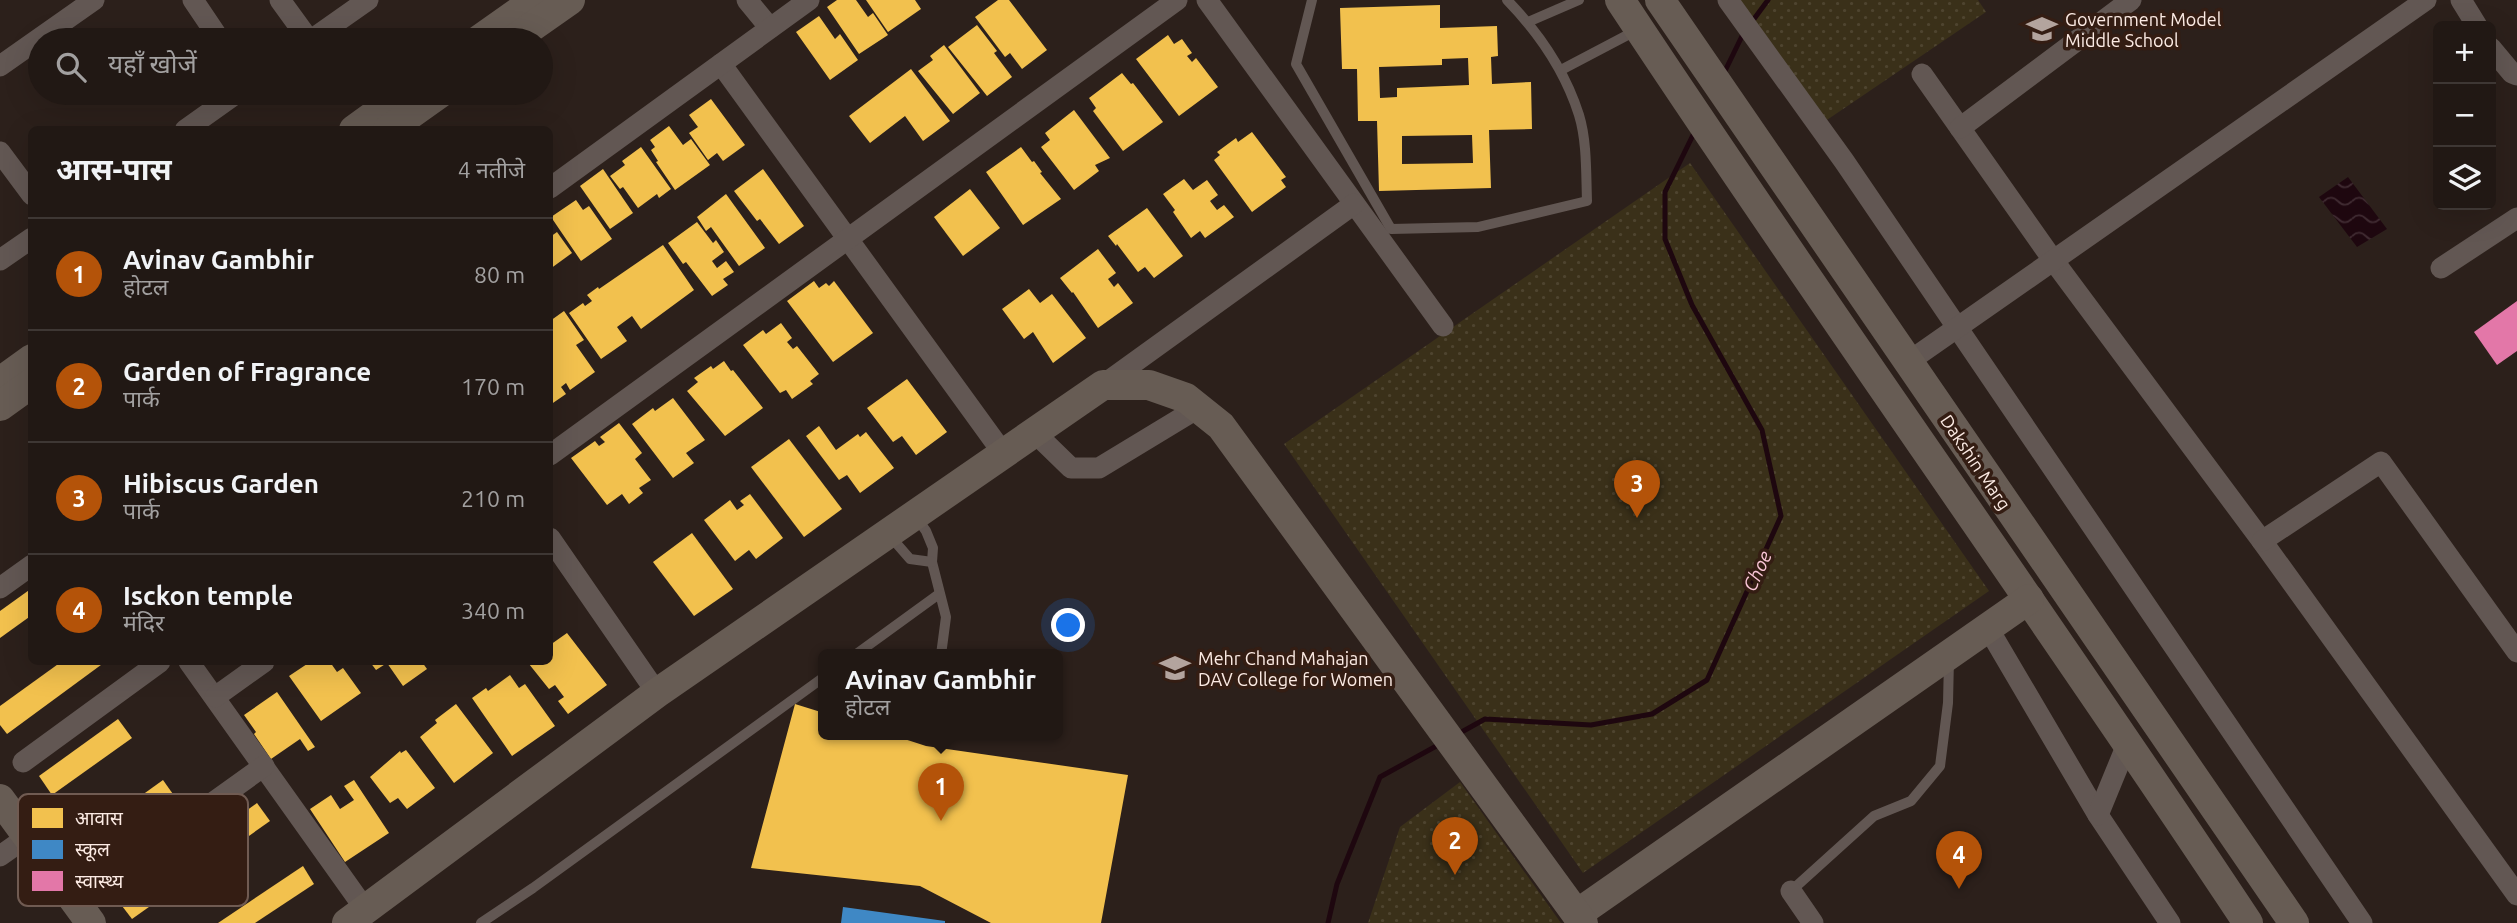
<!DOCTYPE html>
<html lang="hi">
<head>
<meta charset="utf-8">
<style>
  body { margin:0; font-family:Ubuntu,"Noto Sans Devanagari",sans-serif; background:#2d2522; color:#f1f3f6 }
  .controls { position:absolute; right:21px; top:21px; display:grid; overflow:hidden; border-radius:10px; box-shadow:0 7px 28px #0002 }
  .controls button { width:63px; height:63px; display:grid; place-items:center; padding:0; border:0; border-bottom:2px solid #3e3734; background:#211814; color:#f1f3f6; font:35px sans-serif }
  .you { position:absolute; left:1069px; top:626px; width:24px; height:24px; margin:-18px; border:5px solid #fff; border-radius:50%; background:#1a73e8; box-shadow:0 0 0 10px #1a73e833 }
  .badge { display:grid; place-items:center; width:46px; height:46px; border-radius:50%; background:#b45309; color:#fff; font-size:23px; font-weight:700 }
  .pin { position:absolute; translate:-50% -58px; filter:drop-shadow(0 2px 4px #0008) }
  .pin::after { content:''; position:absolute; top:37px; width:24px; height:21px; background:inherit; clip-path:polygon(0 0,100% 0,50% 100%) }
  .popup { position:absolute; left:818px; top:649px; width:245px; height:91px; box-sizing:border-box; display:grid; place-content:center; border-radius:10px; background:#211814; filter:drop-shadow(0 2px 5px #0005); font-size:23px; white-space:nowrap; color:#a2a0a0 }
  .popup b { font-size:26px; color:#f1f3f6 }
  .popup::after { content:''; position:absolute; left:50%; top:100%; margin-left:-14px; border:14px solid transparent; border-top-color:#211814 }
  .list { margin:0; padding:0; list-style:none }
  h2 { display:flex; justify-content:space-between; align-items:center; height:91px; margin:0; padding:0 28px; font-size:30px }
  h2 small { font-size:23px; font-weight:400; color:#a2a0a0 }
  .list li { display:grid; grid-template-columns:46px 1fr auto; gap:21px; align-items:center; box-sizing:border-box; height:112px; padding:0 28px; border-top:2px solid #3e3734 }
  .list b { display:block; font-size:26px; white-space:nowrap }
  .list p { margin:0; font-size:23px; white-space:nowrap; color:#a2a0a0 }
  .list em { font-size:23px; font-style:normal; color:#a2a0a0 }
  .icon { flex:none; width:38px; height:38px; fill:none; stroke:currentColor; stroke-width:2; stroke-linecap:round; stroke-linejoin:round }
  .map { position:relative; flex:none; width:2517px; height:923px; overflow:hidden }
  .search { position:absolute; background:#211814; box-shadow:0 7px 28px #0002; left:28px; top:28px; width:525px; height:77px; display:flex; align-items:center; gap:18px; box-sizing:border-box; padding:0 24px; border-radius:38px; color:#a2a0a0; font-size:26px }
  .panel { position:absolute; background:#211814; box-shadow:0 7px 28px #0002; left:28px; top:126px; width:525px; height:539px; border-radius:10px }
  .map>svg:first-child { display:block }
  .park { fill:url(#park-dots) }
  .water { fill:url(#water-waves) }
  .homes { fill:#f2c14e; fill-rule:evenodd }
  .schools { fill:#3f88c5 }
  .health { fill:#e377a8 }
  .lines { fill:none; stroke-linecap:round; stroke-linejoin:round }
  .stream { stroke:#1e070f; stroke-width:5 }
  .lane { stroke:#625753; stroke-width:10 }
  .street { stroke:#625753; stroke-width:21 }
  .secondary { stroke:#675c54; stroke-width:30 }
  .labels { text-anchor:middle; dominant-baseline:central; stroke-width:7; stroke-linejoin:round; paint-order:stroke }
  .poi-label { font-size:18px; fill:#fcebe4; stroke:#341d13; text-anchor:start }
  .street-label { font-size:18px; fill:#fcebe4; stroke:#341d13 }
  .water-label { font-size:19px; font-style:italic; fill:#fbc7d8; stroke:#341d13 }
  .key { fill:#341d13; stroke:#705b52; stroke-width:2 }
  .key-label { font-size:19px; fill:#fcebe4 }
</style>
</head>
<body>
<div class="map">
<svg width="2517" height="923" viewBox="0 0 2517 923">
  <defs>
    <pattern id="park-dots" width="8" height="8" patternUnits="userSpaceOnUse" patternTransform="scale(1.75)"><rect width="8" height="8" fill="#3a3019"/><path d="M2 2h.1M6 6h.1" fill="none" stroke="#4e442f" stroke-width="1.8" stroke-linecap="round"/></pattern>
    <pattern id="water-waves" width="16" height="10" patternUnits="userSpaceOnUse" patternTransform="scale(1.75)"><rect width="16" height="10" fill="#1e070f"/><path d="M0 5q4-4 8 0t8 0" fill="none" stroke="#402b32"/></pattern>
  </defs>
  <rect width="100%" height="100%" fill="#2c201b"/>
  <g class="park">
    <path d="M1732 0H1978L1986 12 1818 126Z"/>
    <path d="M1690 163 1989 591 1583 873 1284 444Z"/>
    <path d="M1460 782 1561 923H1368L1400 827Z"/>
  </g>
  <path class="water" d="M2348 177 2387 229 2357 247 2319 197Z"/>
  <g class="homes">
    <path d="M837 0H856L868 17 873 13 888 35 859 54 827 7Z"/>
    <path d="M866 0H915L921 9 888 32Z"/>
    <path d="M998 0H1009L1047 50 1022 69 1010 53 1005 57 975 17Z"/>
    <path d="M1440 5V28L1497 26 1498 56 1491 57 1492 84 1531 82 1532 129 1489 130 1491 188 1379 191 1377 121H1358L1357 69H1342L1340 8ZM1468 58 1469 85 1397 88V97L1380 98 1379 67 1442 65V59ZM1472 135 1473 163 1402 164V136Z"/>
    <path d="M819 16 835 39 840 34 858 60 830 80 796 32Z"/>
    <path d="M977 25 997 51 994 53 1012 77 987 96 948 47Z"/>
    <path d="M1168 35 1174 44 1182 39 1192 53 1187 56 1192 62 1196 58 1218 87 1179 116 1136 59Z"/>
    <path d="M944 45 980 93 953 114 918 71 933 60 930 56Z"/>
    <path d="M911 69 950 121 923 141 905 116 870 143 849 116Z"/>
    <path d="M1122 73 1131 84 1133 83 1163 122 1123 151 1093 111 1096 108 1089 98Z"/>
    <path d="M711 99 745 145 723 161 717 153 708 160 689 133 698 127 689 115Z"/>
    <path d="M1074 110 1110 158 1095 165 1099 171 1074 190 1041 147 1050 140 1045 133Z"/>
    <path d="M669 126 683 145 691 139 710 165 675 190 656 162 658 161 651 150 655 147 650 140Z"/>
    <path d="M1252 132 1286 177 1281 180 1286 187 1252 212 1214 160 1220 155 1217 152 1236 138 1238 142Z"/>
    <path d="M641 147 671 189 659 198 657 194 638 208 623 187 620 189 610 176 625 165 622 161Z"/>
    <path d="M1021 147 1032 162 1034 161 1042 172 1040 173 1061 199 1023 225 986 172Z"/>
    <path d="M603 169 633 213 610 229 580 186Z"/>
    <path d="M763 169 804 226 779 244 760 219 757 221 734 191Z"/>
    <path d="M1184 179 1193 190 1207 180 1218 195 1210 201 1217 210 1224 205 1234 217 1205 238 1200 231 1191 238 1173 212 1175 210 1163 194Z"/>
    <path d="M970 189 1000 228 963 256 934 217Z"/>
    <path d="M726 194 765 248 739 266 711 227 706 231 697 217Z"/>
    <path d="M576 200 583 210 589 206 612 239 581 261 551 217Z"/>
    <path d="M1147 208 1183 256 1154 278 1145 267 1138 272 1117 244 1116 246 1108 236Z"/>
    <path d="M697 222 713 243 716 240 724 252 712 261 717 268 726 261 734 272 723 279 728 285 712 296 686 262 683 264 668 243Z"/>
    <path d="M557 232 572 253 550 269V237Z"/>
    <path d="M663 245 694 290 641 329 632 316 617 327 627 341 601 359 569 313 583 303 585 306 592 301 587 295 598 287 599 289Z"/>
    <path d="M1098 249 1116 273 1108 279 1114 287 1118 283 1133 303 1098 328 1073 292 1072 293 1060 278Z"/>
    <path d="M814 281 819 288 826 283 829 286 834 281 873 333 833 362 787 301Z"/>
    <path d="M1029 289 1040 303 1052 294 1086 338 1053 363 1033 332 1024 339 1002 309Z"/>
    <path d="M564 311 584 340 576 345 595 372 570 390 566 383 561 387 566 394 550 405V321Z"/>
    <path d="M781 323 792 338 787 342 793 349 797 346 819 374 810 381 813 384 792 399 786 390 780 393 743 345 763 330 766 334Z"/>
    <path d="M724 361 731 371 733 370 763 408 725 436 687 391 698 382 694 378 711 366 713 369Z"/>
    <path d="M907 379 947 432 916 455 902 436 893 442 867 408Z"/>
    <path d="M673 398 705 440 686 453 694 463 673 478 632 424 653 408 655 411Z"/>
    <path d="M619 423 642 453 635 459 651 480 639 488 643 493 629 504 622 494 607 505 571 458 595 441 599 446 605 442 600 437Z"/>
    <path d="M819 426 836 450 858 434 860 437 866 432 894 468 860 493 847 475 839 480 806 436Z"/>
    <path d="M789 439 842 509 804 537 751 467Z"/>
    <path d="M750 494 783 538 756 559 749 550 735 561 704 520 730 500 737 510 744 505 740 501Z"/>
    <path d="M692 533 733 589 694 616 653 562Z"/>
    <path d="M32 588V615L0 638V611Z"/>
    <path d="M567 633 607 685 568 714 558 701 564 697 555 685 549 689 529 664 533 662H550V645Z"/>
    <path d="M61 662H105L7 734 0 725V706Z"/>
    <path d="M310 662H330L337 672 343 668 361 693 321 721 289 676Z"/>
    <path d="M370 662H422L427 669 403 686 387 663 376 670Z"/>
    <path d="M510 675 519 688 525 684 555 726 512 756 472 698 486 688 488 691Z"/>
    <path d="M277 692 315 747 308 751 300 739 271 759 254 734 256 732 244 715Z"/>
    <path d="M456 704 493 753 454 783 420 737 437 723 435 720Z"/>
    <path d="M795 704 824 713V735H892L926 746 1128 775 1101 923H991L920 886 751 868Z"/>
    <path d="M118 719 132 738 52 795 39 776Z"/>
    <path d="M406 750 435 788 407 809 398 798 390 803 370 777 400 751 401 753Z"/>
    <path d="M163 780 175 797 93 856 81 839Z"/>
    <path d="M354 780 389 833 345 862 310 809 331 795 340 809 354 800 344 786Z"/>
    <path d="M257 803 270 821 132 919 119 902Z"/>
    <path d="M303 866 314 884 255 923H218Z"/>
  </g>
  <path class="schools" d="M843 907 945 921V923H841Z"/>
  <path class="health" d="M2517 301V351L2497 365 2474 332Z"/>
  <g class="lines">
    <g class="stream">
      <path d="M1751 23 1768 0"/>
      <path d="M1723 75 1745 30"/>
      <path d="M1458 734 1485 719 1591 725 1652 714 1707 680 1781 516 1762 430 1692 305 1665 239V192L1695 131"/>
      <path d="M1328 923 1337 884 1380 777 1440 744"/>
    </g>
    <g class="lane">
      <path d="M1312 0 1296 64 1391 229 1478 227 1587 201C1586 173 1587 141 1579 115 1565 71 1539 33 1507 0"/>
      <path d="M1528 22 1579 0"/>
      <path d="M1561 70 1639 29"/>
      <path d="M916 517 926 531 933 548 932 562 946 617 941 655"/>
      <path d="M890 536 910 559 932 562"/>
      <path d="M855 655 939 594"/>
      <path d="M1791 891 1874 816 1911 801 1940 766 1948 703 1949 659"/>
      <path d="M481 923 533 888 824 677"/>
    </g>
    <g class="street">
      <path d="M193 0 220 40"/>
      <path d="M280 0 309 40"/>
      <path d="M747 0 770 28"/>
      <path d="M1207 0 1443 326"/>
      <path d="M1728 0 1844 161 2362 923"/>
      <path d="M2461 0 2477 26"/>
      <path d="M311 40 368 0"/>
      <path d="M2491 48 2512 73 2517 75"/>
      <path d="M721 64 1003 453"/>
      <path d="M0 66 94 0"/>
      <path d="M1922 74 2053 260 2262 541 2517 895"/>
      <path d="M1960 128 2131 0"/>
      <path d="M185 130 237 93"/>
      <path d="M0 152 32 195"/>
      <path d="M550 188 809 0"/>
      <path d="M0 260 32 238"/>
      <path d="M2441 268 2517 218"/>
      <path d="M1908 362 2426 0"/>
      <path d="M1103 385 1354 204"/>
      <path d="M1034 432 1071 468H1099L1198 408"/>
      <path d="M550 455 1177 0"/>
      <path d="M550 538 657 693"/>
      <path d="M2262 541 2381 462 2517 652"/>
      <path d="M0 588 32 565"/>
      <path d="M1988 628 2098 815 2170 923"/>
      <path d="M189 662 365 909"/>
      <path d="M215 697 264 662"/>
      <path d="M23 762 160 662"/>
      <path d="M2098 815 2128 742"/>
      <path d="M0 856 27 837"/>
      <path d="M109 877 264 766"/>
      <path d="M1791 891 1813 923"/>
    </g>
    <g class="secondary">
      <path d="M1620 0C1825 311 2043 613 2248 923"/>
      <path d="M1660 0 2294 923"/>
      <path d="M479 40 530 4"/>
      <path d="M513 40 570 0"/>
      <path d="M354 130 405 93"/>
      <path d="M388 130 440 93"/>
      <path d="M0 382 32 359"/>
      <path d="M0 406 32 383"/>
      <path d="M0 799 91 923"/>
      <path d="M1577 914 2029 599"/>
      <path d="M347 923 657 693 1103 385H1149L1186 398 1221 426 1583 923"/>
    </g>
  </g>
  <defs>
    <g id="school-bare" transform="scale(2.415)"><path d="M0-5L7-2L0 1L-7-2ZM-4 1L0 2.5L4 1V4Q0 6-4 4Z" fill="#b3a49e" stroke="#341d13" stroke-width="2.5" paint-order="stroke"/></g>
    <g id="university-bare" transform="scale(2.415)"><path d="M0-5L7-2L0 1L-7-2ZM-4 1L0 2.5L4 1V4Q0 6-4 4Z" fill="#b3a49e" stroke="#341d13" stroke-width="2.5" paint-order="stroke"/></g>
  </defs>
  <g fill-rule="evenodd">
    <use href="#school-bare" x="2042" y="29"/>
    <use href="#university-bare" x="1175" y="668"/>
  </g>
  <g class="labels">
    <g class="poi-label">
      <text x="2065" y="19">Government Model<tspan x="2065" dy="21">Middle School</tspan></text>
      <text x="1198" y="658">Mehr Chand Mahajan<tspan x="1198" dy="21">DAV College for Women</tspan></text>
    </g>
    <g class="street-label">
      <text transform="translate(1976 462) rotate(56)">Dakshin Marg</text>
    </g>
    <g class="water-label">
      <text transform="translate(1757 571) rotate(-65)">Choe</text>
    </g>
  </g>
  <rect x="18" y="794" width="230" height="112" rx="10" class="key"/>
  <rect x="32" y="808" width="31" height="20" fill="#f2c14e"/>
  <rect x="32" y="840" width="31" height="19" fill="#3f88c5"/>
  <rect x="32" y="871" width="31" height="20" fill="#e377a8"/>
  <g class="key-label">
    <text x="75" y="825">आवास</text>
    <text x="75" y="856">स्कूल</text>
    <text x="75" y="888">स्वास्थ्य</text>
  </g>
</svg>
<div class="controls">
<button>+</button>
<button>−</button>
<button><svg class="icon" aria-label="layers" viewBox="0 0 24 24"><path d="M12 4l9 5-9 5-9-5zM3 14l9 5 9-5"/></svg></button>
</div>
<div class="you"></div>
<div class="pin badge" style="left:941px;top:821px">1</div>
<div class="popup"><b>Avinav Gambhir</b>होटल</div>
<div class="pin badge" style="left:1455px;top:875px">2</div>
<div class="pin badge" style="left:1637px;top:518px">3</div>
<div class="pin badge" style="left:1959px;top:889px">4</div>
<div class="search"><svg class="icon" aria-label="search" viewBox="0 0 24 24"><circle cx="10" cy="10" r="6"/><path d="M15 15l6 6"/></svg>यहाँ खोजें</div>
<section class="panel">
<h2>आस-पास<small>4 नतीजे</small></h2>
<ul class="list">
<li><span class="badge">1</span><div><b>Avinav Gambhir</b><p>होटल</p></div><em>80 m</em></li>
<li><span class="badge">2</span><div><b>Garden of Fragrance</b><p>पार्क</p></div><em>170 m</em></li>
<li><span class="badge">3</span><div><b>Hibiscus Garden</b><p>पार्क</p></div><em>210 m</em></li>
<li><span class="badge">4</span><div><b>Isckon temple</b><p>मंदिर</p></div><em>340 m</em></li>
</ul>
</section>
</div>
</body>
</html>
